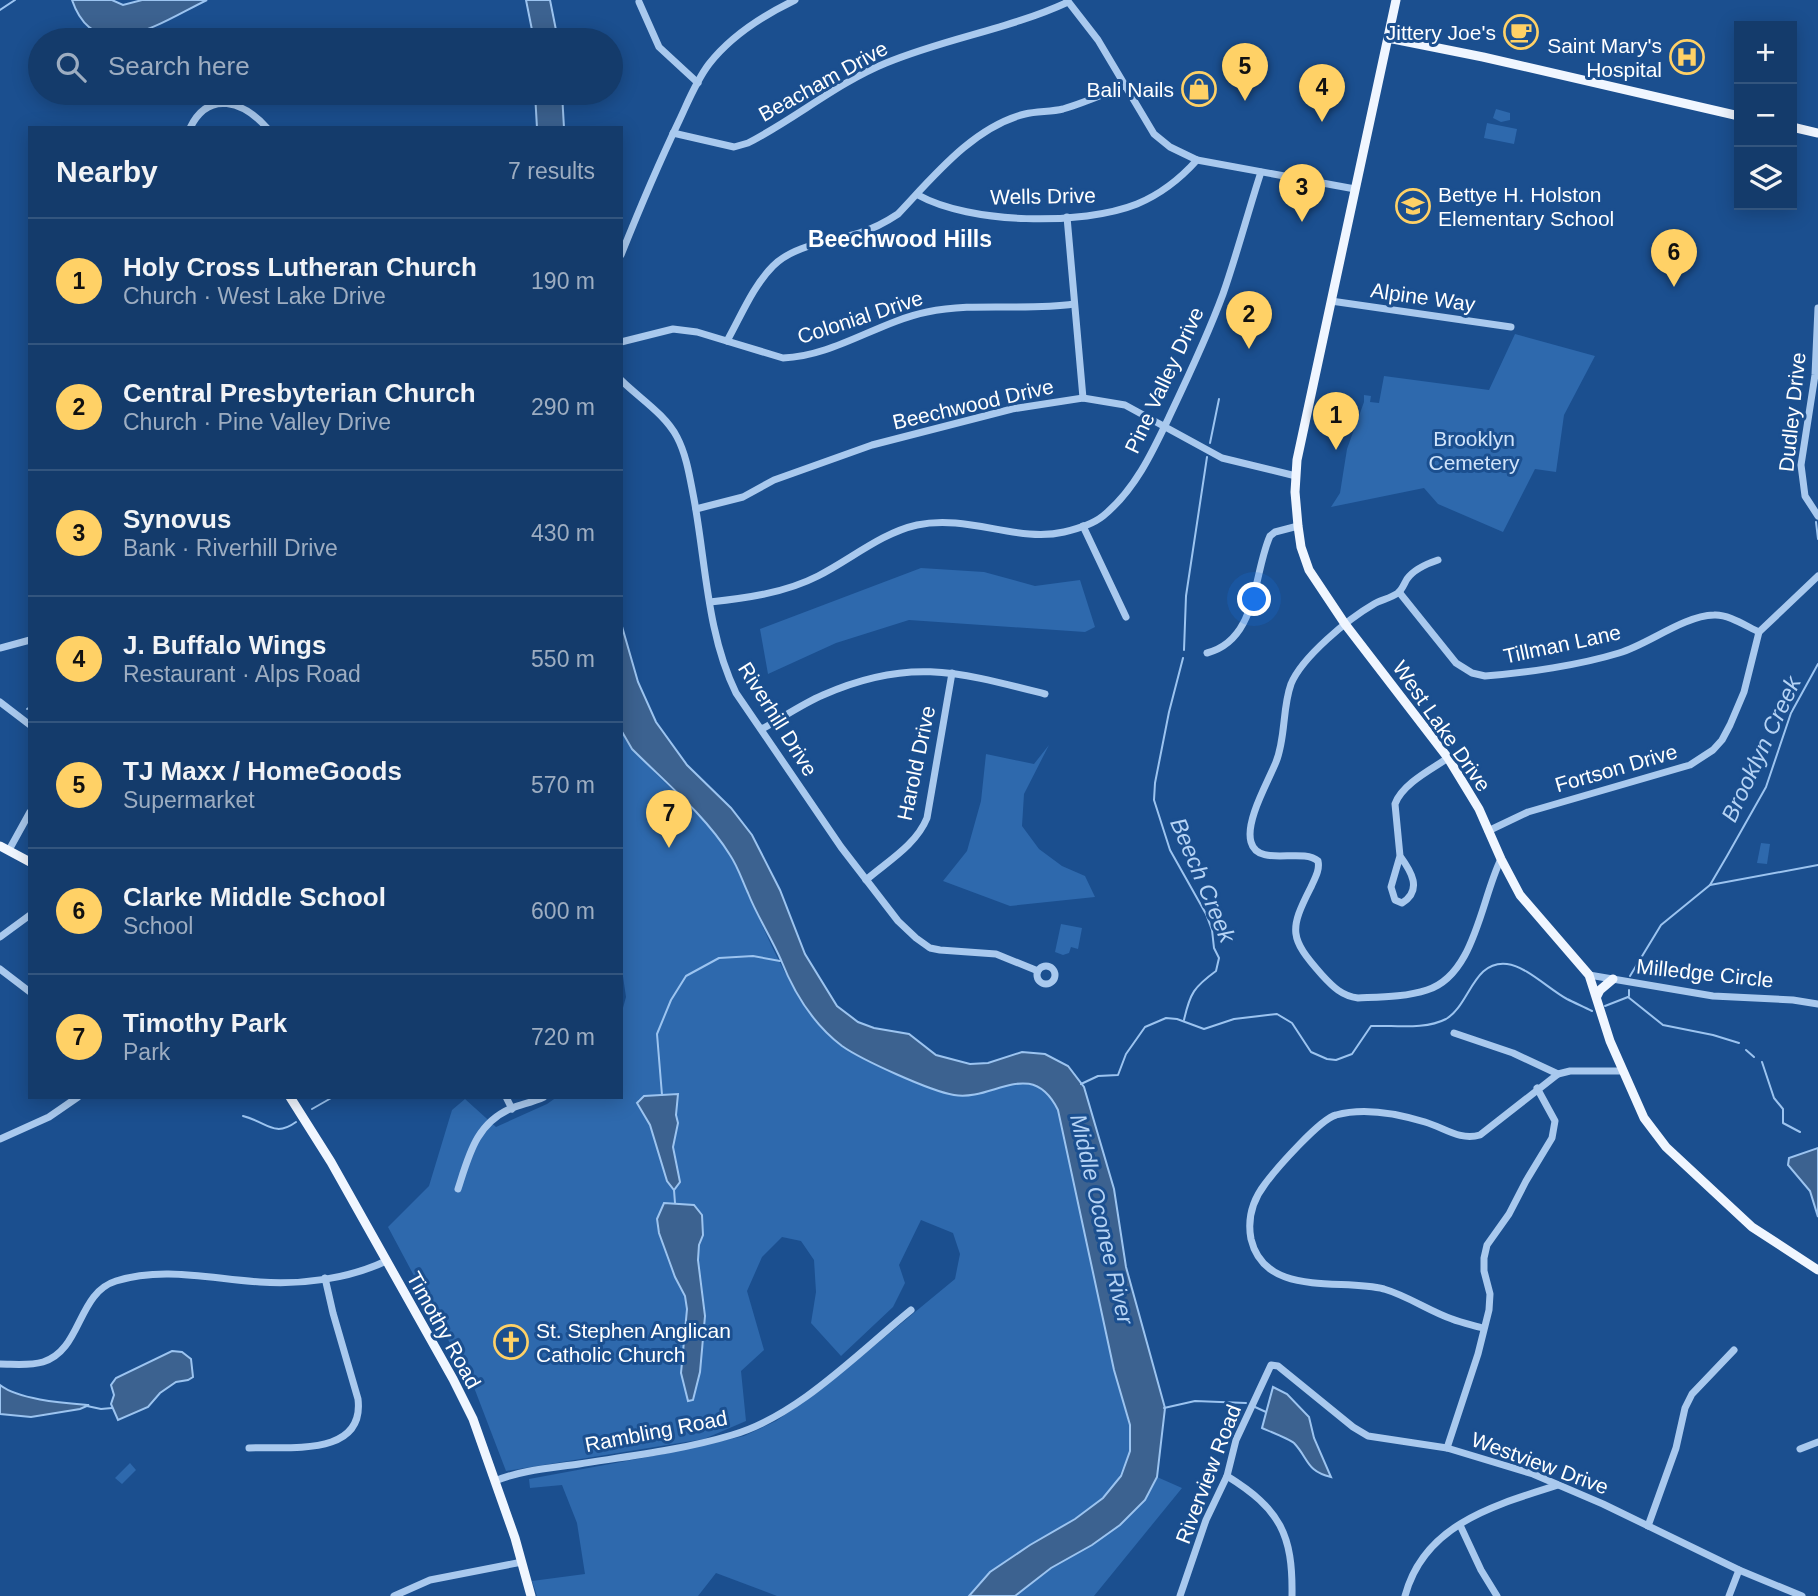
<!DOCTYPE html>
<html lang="en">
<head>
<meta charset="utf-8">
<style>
  body { margin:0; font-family:Arial,sans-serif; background:#1d4271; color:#f1f3f6 }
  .controls { position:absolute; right:21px; top:21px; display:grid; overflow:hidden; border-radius:0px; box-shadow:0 4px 18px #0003 }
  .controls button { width:63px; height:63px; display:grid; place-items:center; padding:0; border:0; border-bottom:2px solid #33557e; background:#143b6b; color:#f1f3f6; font:35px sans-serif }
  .you { position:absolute; left:1255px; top:600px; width:24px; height:24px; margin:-18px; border:5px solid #fff; border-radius:50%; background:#1a73e8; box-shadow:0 0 0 10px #1a73e833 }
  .badge { display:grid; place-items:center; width:46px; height:46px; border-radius:50%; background:#ffd166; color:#111; font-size:23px; font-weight:700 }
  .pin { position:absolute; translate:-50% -58px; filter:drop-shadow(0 2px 4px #0008) }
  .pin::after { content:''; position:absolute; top:37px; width:24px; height:21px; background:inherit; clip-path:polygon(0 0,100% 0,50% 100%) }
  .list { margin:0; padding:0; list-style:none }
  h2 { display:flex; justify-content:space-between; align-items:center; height:91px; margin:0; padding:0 28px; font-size:30px }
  h2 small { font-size:23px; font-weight:400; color:#9dadc1 }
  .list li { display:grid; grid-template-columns:46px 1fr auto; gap:21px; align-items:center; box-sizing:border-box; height:126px; padding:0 28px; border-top:2px solid #33557e }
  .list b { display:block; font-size:26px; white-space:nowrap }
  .list p { margin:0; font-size:23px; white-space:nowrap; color:#9dadc1 }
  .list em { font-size:23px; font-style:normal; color:#9dadc1 }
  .icon { flex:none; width:38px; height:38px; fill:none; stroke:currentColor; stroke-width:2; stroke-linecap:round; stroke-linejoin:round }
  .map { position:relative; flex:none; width:1818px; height:1596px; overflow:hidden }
  .search { position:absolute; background:#143b6b; box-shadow:0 4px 18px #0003; left:28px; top:28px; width:595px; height:77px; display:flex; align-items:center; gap:18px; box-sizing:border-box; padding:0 24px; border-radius:38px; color:#9dadc1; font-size:26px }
  .panel { position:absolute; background:#143b6b; box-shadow:0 4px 18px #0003; left:28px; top:126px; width:595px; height:973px; border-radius:0px }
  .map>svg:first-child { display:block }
  .green { fill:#2e69ad; fill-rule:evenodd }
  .water { fill:#3c6290; stroke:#9cc4f0; stroke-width:2 }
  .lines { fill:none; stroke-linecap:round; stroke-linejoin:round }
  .stream { stroke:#9cc4f0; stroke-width:2 }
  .minor { stroke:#a9c9ee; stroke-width:7 }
  .major { stroke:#f0f6ff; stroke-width:9 }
  .labels { text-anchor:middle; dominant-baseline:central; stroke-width:6; stroke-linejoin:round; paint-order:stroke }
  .poi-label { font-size:21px; fill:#fff; stroke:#1b4f8f; text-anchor:end }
  .street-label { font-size:21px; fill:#fff; stroke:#1b4f8f }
  .park-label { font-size:21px; fill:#cfe3fa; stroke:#1b4f8f }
  .neighbourhood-label { font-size:23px; font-weight:bold; fill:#fff; stroke:#1b4f8f }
  .water-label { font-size:23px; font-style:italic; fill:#b5d3f5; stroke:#1b4f8f }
</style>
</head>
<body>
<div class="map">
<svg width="1818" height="1596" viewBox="0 0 1818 1596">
  <rect width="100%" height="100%" fill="#1b4f8f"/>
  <g class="green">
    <path d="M1496 109 1510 113V120L1501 122 1493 118Z"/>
    <path d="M1487 123 1517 129 1514 144 1484 138Z"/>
    <path d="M1515 334 1595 356 1564 415 1556 472 1535 469 1503 532 1438 504 1424 488 1331 507 1340 493 1347 449 1364 402V395L1371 396 1370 402 1379 403 1384 376 1489 390Z"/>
    <path d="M921 568 984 572 1035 586 1080 580 1095 627 1085 632 909 620 836 643 768 674 760 629Z"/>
    <path d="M621 729C647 775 696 804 726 848 736 863 741 879 749 896 773 949 803 1026 857 1055 880 1067 930 1091 955 1095 993 1102 1031 1056 1058 1109L1114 1370 1130 1428V1451L1117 1482 1097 1504 969 1596H777L716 1573 698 1596H537L532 1581 585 1574 577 1523 562 1485 530 1488 529 1479 664 1454 744 1436 776 1421 823 1388 955 1279 960 1254 953 1233 921 1220 899 1265 905 1283 893 1307 841 1356 811 1323 816 1292 814 1260 801 1241 782 1237 762 1257 747 1291 764 1350 741 1371 746 1421 704 1439 506 1471 475 1390 388 1227 429 1186 452 1110 465 1099 496 1127 547 1104 557 1097H621V1015L626 997 621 963ZM678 1094 676 1115 678 1123 673 1147 680 1182 662 1165 650 1125 639 1107 638 1100 644 1096ZM657 1219 703 1235C691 1265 706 1298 705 1329 704 1353 695 1376 693 1400L688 1401C676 1364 688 1344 687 1308 687 1297 680 1288 675 1278 667 1259 660 1239 657 1219Z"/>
    <path d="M1049 745 1024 794 1022 826 1039 849 1062 866 1085 876 1095 897 1010 906 943 881 967 851 981 801 986 754 1034 764Z"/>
    <path d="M1761 843 1770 844 1767 864 1757 863Z"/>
    <path d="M1061 924 1082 928 1078 949 1071 947 1069 953 1063 955 1055 952Z"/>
    <path d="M130 1463 136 1470 122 1484 115 1478Z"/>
    <path d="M1157 1477 1182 1488 1094 1596H1015C1026 1586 1038 1577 1050 1568 1089 1542 1139 1524 1157 1477Z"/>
  </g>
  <g class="water">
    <path d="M72 0H112L123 5 142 0H207C163 21 96 70 72 0Z"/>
    <path d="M526 0H550L558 40H534Z"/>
    <path d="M535 93H562L564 128H537Z"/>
    <path d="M621 623 638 682 656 722 687 765 731 808 752 835 780 890 805 954 837 1006 858 1022 874 1028 909 1034 936 1055 970 1064 988 1063 1022 1052 1045 1054 1068 1066 1084 1087 1114 1189 1126 1267 1165 1408 1157 1477 1145 1500 1120 1525 1092 1545 1051 1568 1015 1596H969L990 1572 1030 1545 1075 1519 1103 1498 1121 1476 1130 1451V1425L1114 1370 1058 1110C1031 1056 993 1102 954 1095 930 1091 862 1060 842 1046 813 1024 794 993 781 960 771 937 757 916 748 893 742 880 738 867 730 855 706 816 664 781 632 749L621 730Z"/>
    <path d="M678 1094 676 1115 678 1123 673 1147 680 1182 674 1190 667 1181 650 1125 637 1103 644 1096Z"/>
    <path d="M1818 1148V1217L1810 1191 1788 1165 1789 1158Z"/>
    <path d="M664 1203 694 1205 702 1215 703 1235 699 1245 698 1260 705 1316 700 1372 693 1400 688 1401 681 1373 687 1309 685 1296 675 1277 659 1233 657 1219Z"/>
    <path d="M172 1351 182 1352 191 1359 193 1377 188 1380 176 1382 160 1393 148 1407 118 1420 111 1404 114 1395 111 1385 116 1378Z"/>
    <path d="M0 1385C19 1400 65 1403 89 1405L80 1409 31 1417 0 1414Z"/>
    <path d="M1273 1387 1287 1394 1309 1417 1314 1438 1331 1477C1306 1471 1309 1459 1294 1443 1289 1439 1269 1431 1262 1428Z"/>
  </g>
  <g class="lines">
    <g class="stream">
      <path d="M0 10 15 0"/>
      <path d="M1210 443 1219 399"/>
      <path d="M1816 522 1818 539"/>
      <path d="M1184 650 1186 596 1207 457"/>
      <path d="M1183 658 1169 712 1155 783 1154 800 1170 850 1206 914 1212 930 1214 948 1219 958 1216 971C1194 987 1190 993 1184 1020"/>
      <path d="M27 709 30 707"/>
      <path d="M1710 885 1818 865"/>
      <path d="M1630 976 1661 925 1710 885 1727 856 1766 787 1791 713 1818 664"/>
      <path d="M1629 996V990"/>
      <path d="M1628 997 1663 1025 1713 1035 1739 1043"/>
      <path d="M1605 1006 1628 997"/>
      <path d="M1746 1050 1754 1057"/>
      <path d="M1762 1062 1774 1098 1783 1109V1123L1800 1132"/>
      <path d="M1081 1084 1098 1076 1118 1075 1126 1054 1145 1027 1166 1018 1177 1019 1204 1029 1234 1019 1277 1014 1292 1023 1311 1052 1327 1059 1336 1060 1352 1054 1371 1026C1394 1025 1425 1030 1446 1019 1470 1005 1473 960 1507 964 1526 966 1550 990 1567 999 1575 1003 1584 1007 1592 1011"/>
      <path d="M662 1095 657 1034 671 1000 686 976 719 958 753 956 780 961"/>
      <path d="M312 1109 333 1097"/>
      <path d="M243 1116C267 1122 274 1138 296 1122"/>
      <path d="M674 1190 675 1203"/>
      <path d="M87 1406 101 1409 112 1408"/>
      <path d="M1255 1407 1266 1412"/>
      <path d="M1164 1408 1195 1401 1246 1403"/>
    </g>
    <g class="minor">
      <path d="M1067 0 1098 40 1154 134 1170 147 1197 160 1355 189"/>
      <path d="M639 2 659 47 698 83"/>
      <path d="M190 128C209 89 244 102 267 128"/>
      <path d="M673 133 734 147 748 143C795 119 837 83 886 63 946 38 1010 29 1068 2"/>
      <path d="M918 195C970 224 1082 226 1137 204 1161 194 1180 179 1197 160"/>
      <path d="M1067 217 1083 398"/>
      <path d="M621 255C639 210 658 165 679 121 688 102 696 81 709 64 730 37 764 15 795 0"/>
      <path d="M1331 301 1511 327"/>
      <path d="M1818 308 1815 375 1801 465 1805 496 1818 516"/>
      <path d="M727 341C741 316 753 286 773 266 795 244 831 242 859 233 873 229 886 222 898 214 933 177 973 127 1025 114 1037 111 1051 112 1063 109 1084 103 1104 94 1124 86"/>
      <path d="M621 342 673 329 697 332 783 358C834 356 878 322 927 312 975 302 1026 311 1074 304"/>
      <path d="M621 380C639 398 665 414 677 437 687 456 690 479 694 499 706 564 707 634 736 693L841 847 898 921 916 938 930 948 940 950 996 954 1038 971"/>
      <path d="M696 509 743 497 774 480 872 445 1012 409 1083 398 1125 405 1222 458 1296 476"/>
      <path d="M1083 526 1126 617"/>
      <path d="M1438 560C1426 564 1414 569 1407 579 1404 584 1402 590 1398 593 1391 598 1381 600 1374 604 1348 619 1302 657 1291 684 1282 709 1286 737 1276 762 1268 782 1245 821 1251 842 1258 868 1302 847 1318 861 1320 870 1315 878 1311 887 1289 930 1289 938 1322 975 1333 987 1342 996 1358 998 1380 997 1406 997 1427 990 1475 975 1481 899 1501 859"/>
      <path d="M1399 592 1456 663 1472 673 1485 676C1526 673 1580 665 1619 653 1649 644 1683 616 1714 615 1728 614 1746 626 1759 632"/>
      <path d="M710 602C746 598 785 593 818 576 850 560 881 533 917 525 968 514 1018 543 1064 532 1077 529 1093 524 1103 516 1135 490 1153 451 1170 415 1189 375 1208 335 1223 294 1237 254 1248 212 1261 172"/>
      <path d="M0 648 30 640"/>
      <path d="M1207 653C1258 640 1253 574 1270 536L1275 532 1298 526"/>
      <path d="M0 702 30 725"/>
      <path d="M762 729C782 718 802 704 823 695 909 657 959 672 1045 694"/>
      <path d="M1488 831 1528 812 1690 765 1713 750 1722 740 1730 725 1744 692 1759 632 1818 576"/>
      <path d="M9 850 30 812"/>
      <path d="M1400 856C1411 871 1423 890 1402 903L1395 900 1391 887 1400 856 1395 804C1402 784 1432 769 1448 758"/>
      <path d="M866 880C888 861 916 845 927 818L952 673"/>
      <path d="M0 937 30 915"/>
      <circle cx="1046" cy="975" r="9"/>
      <path d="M0 969 30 992"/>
      <path d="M1589 975 1713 996 1793 1000 1818 1004"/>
      <path d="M1454 1033 1513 1053 1558 1074"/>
      <path d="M506 1097 512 1109"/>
      <path d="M0 1139 49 1117 78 1097"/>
      <path d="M458 1189C469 1155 476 1123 512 1108 523 1104 533 1102 544 1097"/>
      <path d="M1483 1328C1473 1325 1462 1323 1452 1319 1429 1311 1408 1296 1384 1289 1340 1278 1265 1298 1251 1239 1247 1218 1252 1201 1265 1184 1276 1169 1320 1119 1336 1115 1364 1107 1399 1114 1425 1122 1445 1128 1460 1141 1480 1135L1558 1074 1570 1071H1621"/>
      <path d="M0 1364C14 1364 29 1366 43 1362 82 1350 77 1293 116 1281 163 1266 212 1279 260 1282 300 1285 349 1279 386 1261"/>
      <path d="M249 1448C287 1446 365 1458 358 1399L333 1313 325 1278"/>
      <path d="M1447 1448 1478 1354 1489 1310 1490 1294 1484 1271V1258L1487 1245 1509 1214 1526 1181 1552 1138 1555 1121 1537 1088"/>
      <path d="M1800 1449 1818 1442"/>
      <path d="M1227 1476C1280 1509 1293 1534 1292 1596"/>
      <path d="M495 1481C521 1470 552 1468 579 1464 630 1456 682 1450 732 1435 798 1416 858 1353 911 1310"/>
      <path d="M1460 1525 1481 1570 1497 1596"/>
      <path d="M1648 1526 1676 1448 1685 1408 1692 1394 1734 1350"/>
      <path d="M394 1596 430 1580 522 1562"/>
      <path d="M1180 1596 1206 1520 1227 1476 1236 1440 1271 1365 1278 1366 1353 1427 1368 1436 1447 1448 1533 1474 1603 1504 1739 1570 1802 1596"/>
      <path d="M1405 1596C1424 1524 1495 1505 1558 1485"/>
      <path d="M1729 1596 1739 1570"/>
    </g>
    <g class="major">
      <path d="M1396 0 1297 460 1295 492 1298 526 1301 547 1309 570 1345 624 1448 758 1479 809 1501 859 1520 895 1589 975 1610 1041 1644 1118 1666 1147 1752 1227 1818 1270"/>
      <path d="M1388 38 1483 57 1739 116"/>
      <path d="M1792 127 1818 133"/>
      <path d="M0 846 30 862"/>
      <path d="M1597 996 1600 990 1613 979"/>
      <path d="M290 1097 331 1162 453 1379 473 1419 515 1538 531 1596"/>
    </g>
  </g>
  <defs>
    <g id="cafe-ring" transform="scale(1.75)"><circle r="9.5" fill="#1b4f8f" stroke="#ffd166" stroke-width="1.5"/><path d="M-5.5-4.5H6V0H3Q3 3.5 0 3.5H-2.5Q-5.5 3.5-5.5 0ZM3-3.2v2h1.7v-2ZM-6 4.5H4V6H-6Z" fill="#ffd166"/></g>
    <g id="hospital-ring" transform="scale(1.75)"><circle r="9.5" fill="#1b4f8f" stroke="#ffd166" stroke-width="1.5"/><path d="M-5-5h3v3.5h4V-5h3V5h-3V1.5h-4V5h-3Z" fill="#ffd166"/></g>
    <g id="shop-ring" transform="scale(1.75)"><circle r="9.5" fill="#1b4f8f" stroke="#ffd166" stroke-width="1.5"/><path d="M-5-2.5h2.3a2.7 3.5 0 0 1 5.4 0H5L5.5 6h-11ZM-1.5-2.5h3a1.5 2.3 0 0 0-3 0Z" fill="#ffd166"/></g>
    <g id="school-ring" transform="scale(1.75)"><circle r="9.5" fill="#1b4f8f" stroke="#ffd166" stroke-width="1.5"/><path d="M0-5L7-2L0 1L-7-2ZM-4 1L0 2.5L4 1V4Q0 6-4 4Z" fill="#ffd166"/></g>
    <g id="church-ring" transform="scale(1.75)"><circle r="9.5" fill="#1b4f8f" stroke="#ffd166" stroke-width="1.5"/><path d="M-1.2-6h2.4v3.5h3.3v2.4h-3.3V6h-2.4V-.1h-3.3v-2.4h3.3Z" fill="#ffd166"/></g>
  </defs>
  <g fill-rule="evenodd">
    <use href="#cafe-ring" x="1521" y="32"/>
    <use href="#hospital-ring" x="1687" y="57"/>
    <use href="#shop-ring" x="1199" y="89"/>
    <use href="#school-ring" x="1413" y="206"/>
    <use href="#church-ring" x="511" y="1342"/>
  </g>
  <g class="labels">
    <g class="poi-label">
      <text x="1496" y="32">Jittery Joe's</text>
      <text x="1662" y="45">Saint Mary's<tspan x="1662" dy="24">Hospital</tspan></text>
      <text x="1174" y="89">Bali Nails</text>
      <text x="1438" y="194" text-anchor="start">Bettye H. Holston<tspan x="1438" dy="24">Elementary School</tspan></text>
      <text x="536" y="1330" text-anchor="start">St. Stephen Anglican<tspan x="536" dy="24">Catholic Church</tspan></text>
    </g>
    <g class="street-label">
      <text transform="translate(823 81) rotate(-29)">Beacham Drive</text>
      <text transform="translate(1043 196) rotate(-1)">Wells Drive</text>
      <text transform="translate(1423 297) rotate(8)">Alpine Way</text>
      <text transform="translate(860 317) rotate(-18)">Colonial Drive</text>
      <text transform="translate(1164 380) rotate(-65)">Pine Valley Drive</text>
      <text transform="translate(973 404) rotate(-13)">Beechwood Drive</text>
      <text transform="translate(1792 412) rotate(-84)">Dudley Drive</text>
      <text transform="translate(1562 644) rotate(-12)">Tillman Lane</text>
      <text transform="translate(778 719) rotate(58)">Riverhill Drive</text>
      <text transform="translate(1442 726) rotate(55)">West Lake Drive</text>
      <text transform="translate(916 763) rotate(-78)">Harold Drive</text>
      <text transform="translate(1616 768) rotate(-16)">Fortson Drive</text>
      <text transform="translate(1705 973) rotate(6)">Milledge Circle</text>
      <text transform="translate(444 1330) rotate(61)">Timothy Road</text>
      <text transform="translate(656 1431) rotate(-11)">Rambling Road</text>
      <text transform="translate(1540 1463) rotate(20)">Westview Drive</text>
      <text transform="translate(1208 1474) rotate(-69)">Riverview Road</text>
    </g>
    <g class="park-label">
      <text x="1474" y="438">Brooklyn<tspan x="1474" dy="24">Cemetery</tspan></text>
    </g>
    <g class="neighbourhood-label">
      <text x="900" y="239">Beechwood Hills</text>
    </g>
    <g class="water-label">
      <text transform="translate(1761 749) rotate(-65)">Brooklyn Creek</text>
      <text transform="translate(1203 880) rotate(67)">Beech Creek</text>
      <text transform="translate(1102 1219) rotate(77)">Middle Oconee River</text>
    </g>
  </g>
</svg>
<div class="controls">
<button>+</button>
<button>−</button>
<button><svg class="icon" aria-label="layers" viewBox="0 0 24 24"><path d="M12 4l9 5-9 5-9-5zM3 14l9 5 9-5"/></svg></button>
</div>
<div class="you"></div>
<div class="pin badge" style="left:1336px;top:450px">1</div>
<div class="pin badge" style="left:1249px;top:349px">2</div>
<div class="pin badge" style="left:1302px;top:222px">3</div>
<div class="pin badge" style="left:1322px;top:122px">4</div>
<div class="pin badge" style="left:1245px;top:101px">5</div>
<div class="pin badge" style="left:1674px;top:287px">6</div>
<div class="pin badge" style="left:669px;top:848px">7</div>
<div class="search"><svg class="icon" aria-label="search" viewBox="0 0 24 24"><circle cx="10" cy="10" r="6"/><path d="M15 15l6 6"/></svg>Search here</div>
<section class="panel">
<h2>Nearby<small>7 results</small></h2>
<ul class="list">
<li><span class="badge">1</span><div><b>Holy Cross Lutheran Church</b><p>Church · West Lake Drive</p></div><em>190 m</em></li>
<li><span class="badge">2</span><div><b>Central Presbyterian Church</b><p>Church · Pine Valley Drive</p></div><em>290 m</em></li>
<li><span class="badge">3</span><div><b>Synovus</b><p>Bank · Riverhill Drive</p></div><em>430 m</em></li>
<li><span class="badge">4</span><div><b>J. Buffalo Wings</b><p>Restaurant · Alps Road</p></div><em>550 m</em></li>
<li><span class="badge">5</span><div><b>TJ Maxx / HomeGoods</b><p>Supermarket</p></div><em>570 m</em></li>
<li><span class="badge">6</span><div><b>Clarke Middle School</b><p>School</p></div><em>600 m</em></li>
<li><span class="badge">7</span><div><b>Timothy Park</b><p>Park</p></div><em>720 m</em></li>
</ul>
</section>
</div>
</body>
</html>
